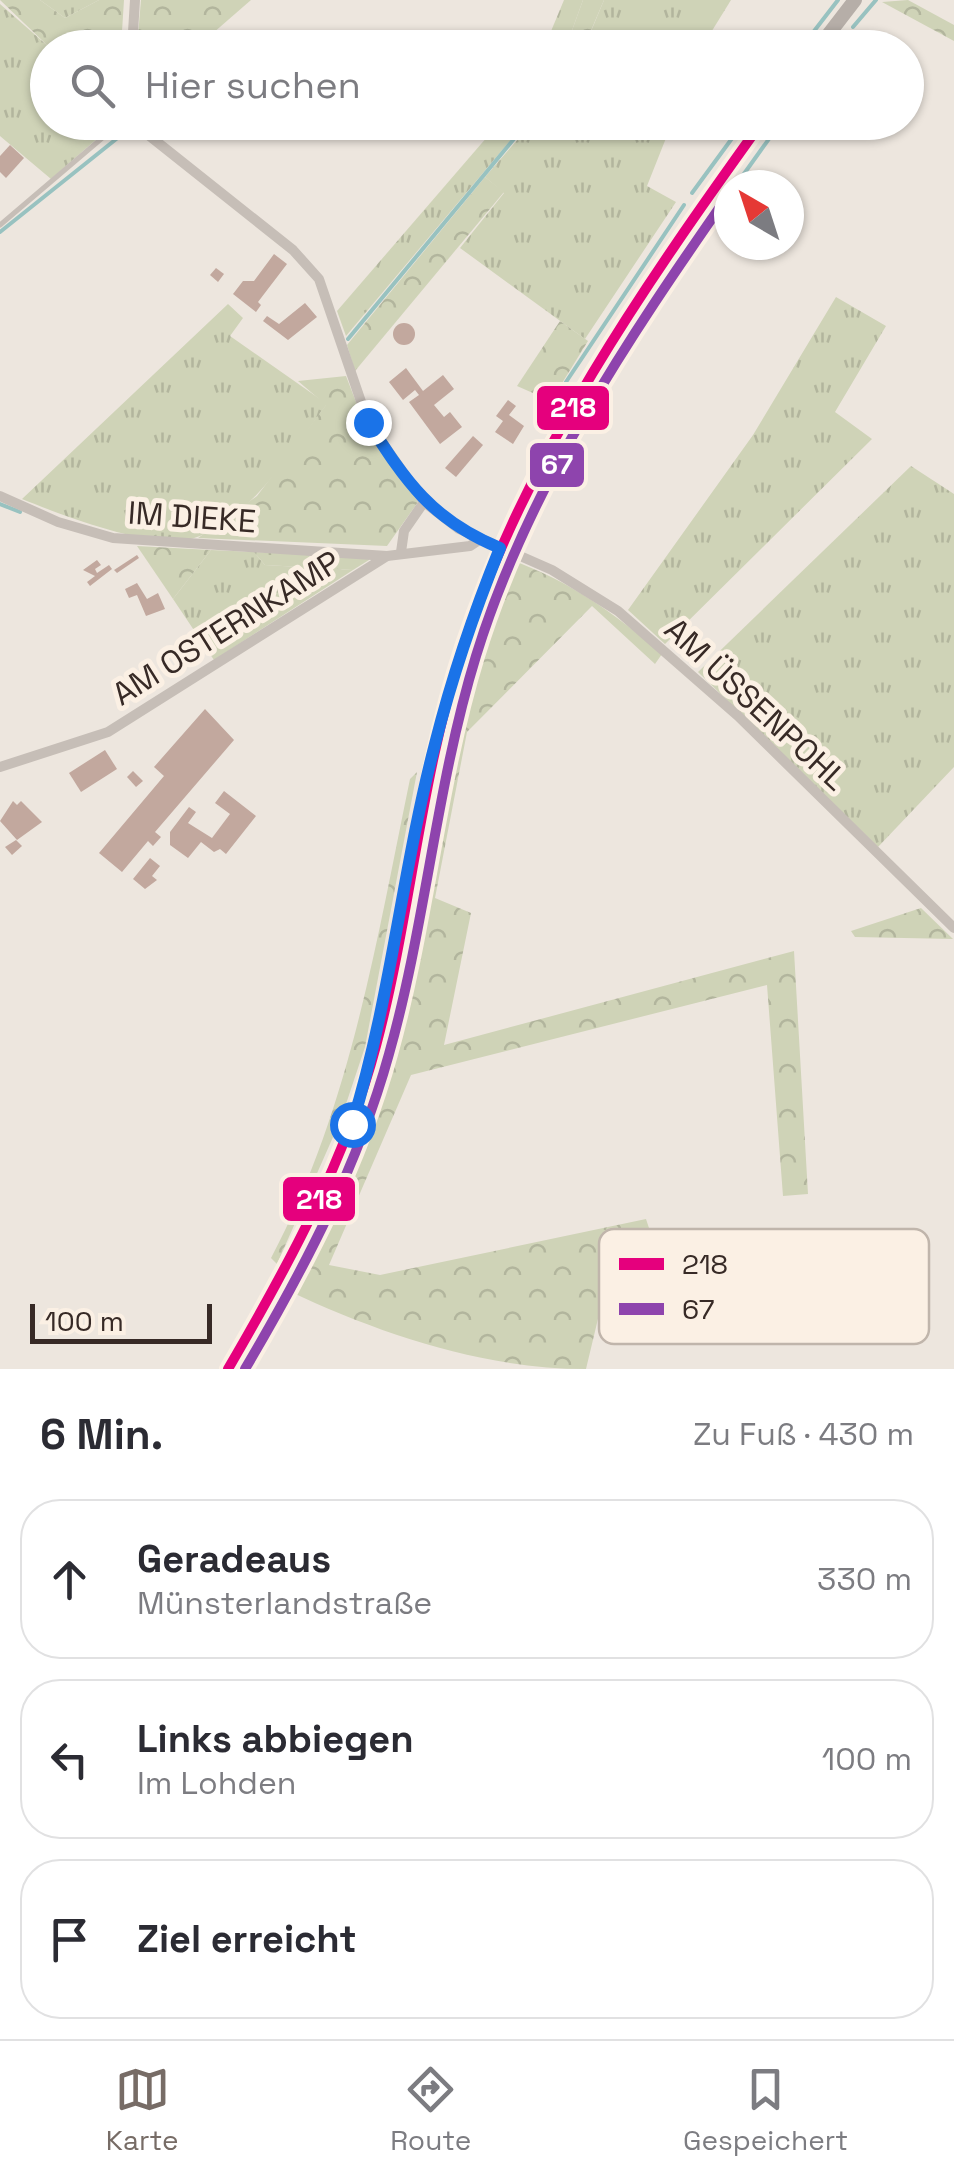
<!DOCTYPE html>
<html lang="de">
<head>
<meta charset="utf-8">
<style>
  body { margin:0; font-family:"Space Grotesk",sans-serif; background:#f2f2f3; color:#2b2b33 }
  .compass { position:absolute; left:714px; top:170px; width:90px; height:90px; border-radius:50%; background:#fff; box-shadow:0 2px 8px #0004; rotate:321deg }
  .scale { position:absolute; left:30px; bottom:25px; width:182px; box-sizing:border-box; padding-left:10px; border:5px solid #372a26; border-top:0; font-size:28px; line-height:35px; white-space:nowrap; color:#372a26; -webkit-text-stroke:8px #fbf0e4; paint-order:stroke }
  .stop { position:absolute; width:30px; height:30px; margin:-22px; border:8px solid #1a73e8; border-radius:50%; background:#fff }
  .stop.end { background:#1a73e8; border-color:#fff; box-shadow:0 2px 10px #0008 }
  .list { margin:0; padding:0; list-style:none }
  h2 { display:flex; justify-content:space-between; align-items:center; height:130px; margin:0; padding:0 40px; font-size:42px }
  h2 small { font-size:32px; font-weight:400; color:#7c7c81 }
  .list li { display:grid; grid-template-columns:65px 1fr auto; gap:30px; align-items:center; box-sizing:border-box; height:160px; margin:0 20px 20px; padding:0 20px; border:2px solid #e1e1e2; border-radius:40px }
  .list b { display:block; font-size:38px; white-space:nowrap }
  .list p { margin:0; font-size:32px; white-space:nowrap; color:#7c7c81 }
  .list em { font-size:32px; font-style:normal; color:#7c7c81 }
  .icon { flex:none; width:55px; height:55px; fill:none; stroke:currentColor; stroke-width:2; stroke-linecap:round; stroke-linejoin:round }
  .map { position:relative; flex:none; width:954px; height:1369px; overflow:hidden }
  .search { position:absolute; background:#fff; box-shadow:0 2px 8px #0004; left:30px; right:30px; top:30px; height:110px; display:flex; align-items:center; gap:25px; box-sizing:border-box; padding:0 35px; border-radius:55px; color:#7c7c81; font-size:38px }
  .sheet { height:670px; background:#fff }
  nav { display:flex; justify-content:space-around; align-items:center; box-sizing:border-box; height:140px; border-top:2px solid #e1e1e2; background:#fff; font-size:28px; color:#7c7c81 }
  nav a { display:grid; justify-items:center; gap:5px }
  nav .on { color:#776c66 }
  .map>svg:first-child { display:block }
  .grass { fill:url(#grass-tufts) }
  .forest { fill:url(#forest-crowns) }
  .lines { fill:none; stroke-linecap:round; stroke-linejoin:round }
  .stream { stroke:#98c2c0; stroke-width:4 }
  .building { fill:#c2a89e }
  .service { stroke:#c6beb7; stroke-width:5 }
  .minor { stroke:#c6beb7; stroke-width:10 }
  .secondary { stroke:#b6aea8; stroke-width:14 }
  .bus-1-casing { stroke:#fbf0e4; stroke-width:18 }
  .bus-2-casing { stroke:#fbf0e4; stroke-width:18 }
  .bus-1 { stroke:#e5007d; stroke-width:10 }
  .bus-2 { stroke:#8e44ad; stroke-width:10 }
  .route { stroke:#1a73e8; stroke-width:12 }
  .labels { text-anchor:middle; dominant-baseline:central; stroke-width:10; stroke-linejoin:round; paint-order:stroke }
  .street-label { font-size:32px; fill:#372a26; stroke:#fbf0e4 }
  .key { fill:#fbf0e4; stroke:#c0b5ab; stroke-width:2.5 }
  .key-label { font-size:28px; fill:#372a26 }
  .line-badge { stroke:#fbf0e4; stroke-width:4 }
  .badge-label { font-size:28px; text-anchor:middle; font-weight:bold; fill:#fff }
</style>
</head>
<body>
<div class="map">
<svg width="954" height="1369" viewBox="0 0 954 1369">
  <defs>
    <pattern id="grass-tufts" width="24" height="20" patternUnits="userSpaceOnUse" patternTransform="scale(2.5)"><rect width="24" height="20" fill="#cfd3b7"/><path d="M3 7l-1-3M5 7V3M7 7l1-3M15 17l-1-3M17 17v-4M19 17l1-3" fill="none" stroke="#b2b59d"/></pattern>
    <pattern id="forest-crowns" width="20" height="18" patternUnits="userSpaceOnUse" patternTransform="scale(2.5)"><rect width="20" height="18" fill="#cfd3b7"/><path d="M2 6a3 3 0 1 1 6 0M12 15a3 3 0 1 1 6 0" fill="none" stroke="#b2b59d"/></pattern>
  </defs>
  <rect width="100%" height="100%" fill="#ede6de"/>
  <g class="grass">
    <path d="M40 0H99L65 18Z"/>
    <path d="M564 0H583L566 47 544 48Z"/>
    <path d="M604 0H731L702 47 584 48Z"/>
    <path d="M0 4 49 47 48 122 115 123 51 179 0 136Z"/>
    <path d="M500 122 525 123 346 336 337 311Z"/>
    <path d="M532 123H672L647 186 676 202 585 339 460 248 504 193 485 177Z"/>
    <path d="M836 297 886 326 835 412 872 439 665 644 628 610 753 435Z"/>
    <path d="M228 304 243 318 230 336 327 404C291 451 256 512 200 536 159 554 62 515 22 499Z"/>
    <path d="M911 466 954 494V767L878 847 698 672Z"/>
    <path d="M211 550 254 552 265 565 353 570 214 660 173 599Z"/>
  </g>
  <g class="forest">
    <path d="M0 0H40L65 18 99 0H124L121 47H49Z"/>
    <path d="M141 0H251L197 47H137Z"/>
    <path d="M583 0H604L584 47H566Z"/>
    <path d="M908 0 954 25V41L882 2Z"/>
    <path d="M485 177 504 192 355 371 347 345Z"/>
    <path d="M560 321 588 341 551 401 517 386Z"/>
    <path d="M346 376 365 425 418 502 387 546 198 538 257 496 326 405 298 381Z"/>
    <path d="M137 546 211 550 173 599Z"/>
    <path d="M254 552 369 556V560L353 570 265 565Z"/>
    <path d="M511 560C570 581 614 613 662 654L655 664 592 606 467 732 435 898 471 913 444 1045 794 951 808 1194 783 1196 767 985 411 1075 329 1265 380 1275 646 1219 649 1228 618 1235 586 1369C484 1369 380 1334 289 1291L341 1198 343 1175 387 1055 401 1028 457 731Z"/>
    <path d="M417 772 365 1047 341 1119 277 1264 271 1258C350 1109 376 943 410 779Z"/>
    <path d="M921 908 953 939 855 937 851 931Z"/>
  </g>
  <g class="lines">
    <g class="stream">
      <path d="M853 27 876 0"/>
      <path d="M801 48 838 0"/>
      <path d="M837 48 843 40"/>
      <path d="M736 185 781 122"/>
      <path d="M692 193 744 122"/>
      <path d="M0 232 120 136"/>
      <path d="M348 339 528 122"/>
      <path d="M554 400 684 205"/>
      <path d="M568 443 663 286 729 195"/>
      <path d="M0 504 20 512"/>
    </g>
  </g>
  <g class="building">
    <path d="M10 145 24 158 6 178 0 172V156Z"/>
    <path d="M274 254 287 264 258 302 261 305 256 312 233 294 243 281H254Z"/>
    <path d="M216 268 224 274 218 282 210 275Z"/>
    <path d="M305 303 317 317 288 340 263 321 267 316 279 324Z"/>
    <circle cx="404" cy="334" r="11"/>
    <path d="M406 368 423 391 443 375 454 389 434 405 444 417 450 412 462 427 440 444 409 402 419 395 415 390 403 400 389 382Z"/>
    <path d="M508 400 516 406 509 415 524 426 513 444 495 432 503 421 496 416Z"/>
    <path d="M473 436 483 445 456 477 445 468Z"/>
    <path d="M137 555 139 558 117 573 114 570Z"/>
    <path d="M97 560 101 565 95 569 97 573 109 565 112 569 90 586 87 582 95 576 83 570Z"/>
    <path d="M137 583 147 599 158 593 165 609 146 616 137 595 129 598 125 589Z"/>
    <path d="M205 709 234 740 155 832 161 837 153 846 148 841 122 872 99 853 164 776 154 767Z"/>
    <path d="M105 750 117 769 81 792 69 773Z"/>
    <path d="M133 771 143 781 136 787 127 777Z"/>
    <path d="M224 791 256 816 226 854 220 849 214 852 201 842 188 858 170 845V832L189 807 196 812 188 823 212 838 230 814 215 803Z"/>
    <path d="M13 801 17 805 21 801 42 822 17 840 0 821Z"/>
    <path d="M16 840 22 846 12 855 5 847Z"/>
    <path d="M150 858 160 866 152 876 157 880 145 889 133 879Z"/>
  </g>
  <g class="lines">
    <path class="service" d="M0 225 121 122"/>
    <g class="minor">
      <path d="M132 48 135 0"/>
      <path d="M132 122 293 250 319 279 368 422 424 502 459 529 552 570 618 611 738 716 954 928"/>
      <path d="M0 496 58 522 113 538 387 556"/>
      <path d="M401 552 404 531 424 502"/>
      <path d="M0 767 108 732 387 556 470 546 479 540"/>
    </g>
    <g class="secondary">
      <path d="M818 48 855 0"/>
      <path d="M228 1369C288 1267 346 1162 376 1046 410 914 421 777 463 647 527 452 643 287 762 122"/>
    </g>
    <g class="bus-1-casing">
      <path id="bus-1" d="M228 1369C288 1266 345 1162 376 1046 411 915 420 777 463 647 527 454 644 286 762 122"/>
    </g>
    <g class="bus-2-casing">
      <path id="bus-2" d="M245 1369C304 1269 358 1166 389 1054 426 923 436 786 476 656 528 487 629 337 729 194"/>
    </g>
    <use href="#bus-1" class="bus-1"/>
    <use href="#bus-2" class="bus-2"/>
  </g>
  <g class="lines">
    <path class="route" d="M352 1124C391 999 402 870 435 744 452 677 474 612 500 548 432 520 406 482 368 422"/>
  </g>
  <g class="labels">
    <g class="street-label">
      <text transform="translate(192 517) rotate(4)">IM DIEKE</text>
      <text transform="translate(226 628) rotate(-32)">AM OSTERNKAMP</text>
      <text transform="translate(756 704) rotate(43)">AM ÜSSENPOHL</text>
    </g>
  </g>
  <rect x="599" y="1229" width="330" height="115" rx="15" class="key"/>
  <rect x="619" y="1258" width="45" height="12" fill="#e5007d"/>
  <rect x="619" y="1303" width="45" height="12" fill="#8e44ad"/>
  <g class="key-label">
    <text x="682" y="1274">218</text>
    <text x="682" y="1319">67</text>
  </g>
  <g class="line-badge">
    <rect x="535" y="384" width="76" height="48" rx="10" fill="#e5007d"/>
    <rect x="528" y="441" width="58" height="48" rx="10" fill="#8e44ad"/>
    <rect x="281" y="1175" width="76" height="48" rx="10" fill="#e5007d"/>
  </g>
  <g class="badge-label">
    <text x="573" y="417">218</text>
    <text x="557" y="474">67</text>
    <text x="319" y="1209">218</text>
  </g>
</svg>
<svg class="compass" viewBox="-18 -18 36 36"><path d="M0-13l5 13h-10z" fill="#e53935"/><path d="M0 13l5-13h-10z" fill="#7c7c81"/></svg>
<div class="scale">100 m</div>
<div class="stop" style="left:352px;top:1124px"></div>
<div class="stop end" style="left:368px;top:422px"></div>
<div class="search"><svg class="icon" aria-label="search" viewBox="0 0 24 24"><circle cx="10" cy="10" r="6"/><path d="M15 15l6 6"/></svg>Hier suchen</div>
</div>
<section class="sheet">
<h2>6 Min.<small>Zu Fuß · 430 m</small></h2>
<ul class="list">
<li><svg class="icon" aria-label="ahead" viewBox="0 0 24 24"><path d="M12 20V5M6 11l6-6 6 6"/></svg><div><b>Geradeaus</b><p>Münsterlandstraße</p></div><em>330 m</em></li>
<li><svg class="icon" aria-label="left" viewBox="0 0 24 24"><path d="M17 20v-9H6M10 6l-5 5 5 5"/></svg><div><b>Links abbiegen</b><p>Im Lohden</p></div><em>100 m</em></li>
<li><svg class="icon" aria-label="arrive" viewBox="0 0 24 24"><path d="M6 21V4h12l-3 4 3 4H6"/></svg><div><b>Ziel erreicht</b></div></li>
</ul>
</section>
<nav>
<a class="on"><svg class="icon" aria-label="map" viewBox="0 0 24 24"><path d="M3 6l6-2 6 2 6-2v14l-6 2-6-2-6 2zM9 4v14M15 6v14"/></svg>Karte</a>
<a><svg class="icon" aria-label="directions" viewBox="0 0 24 24"><path d="M12 3l9 9-9 9-9-9zM9 14v-3h6M13 9l2 2-2 2"/></svg>Route</a>
<a><svg class="icon" aria-label="saved" viewBox="0 0 24 24"><path d="M7 4h10v16l-5-4-5 4z"/></svg>Gespeichert</a>
</nav>
</body>
</html>
